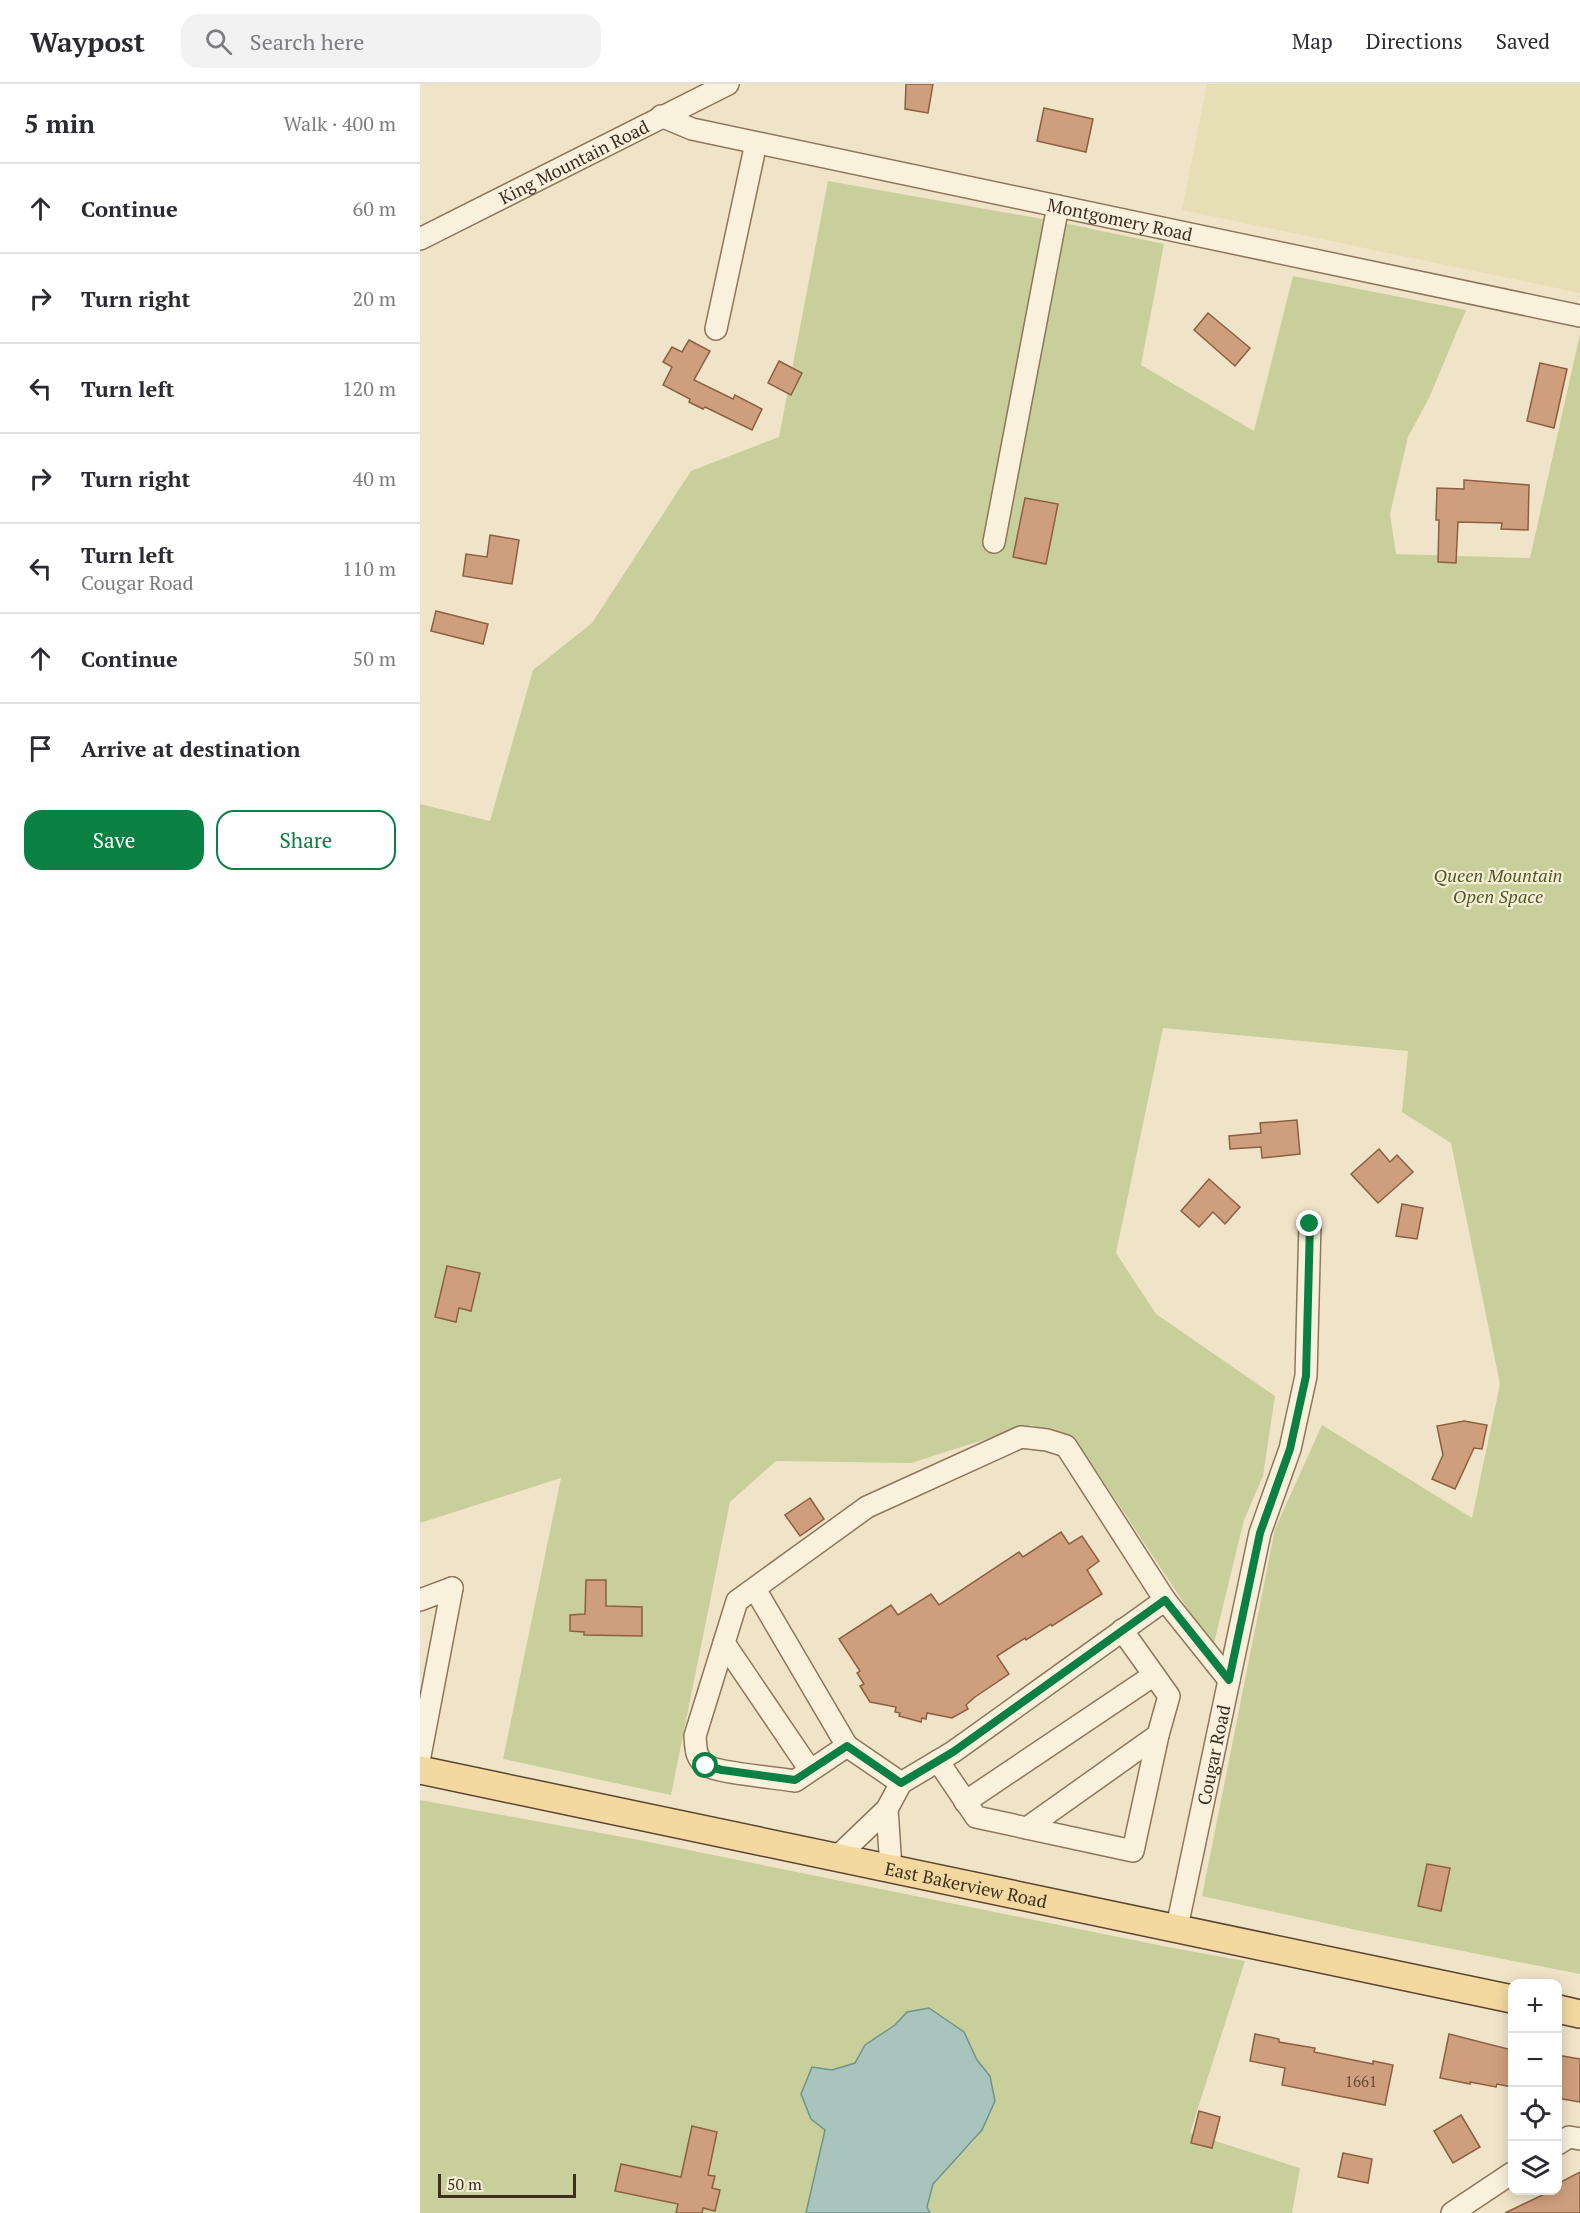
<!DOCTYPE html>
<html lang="en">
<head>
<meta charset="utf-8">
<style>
  body { margin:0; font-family:"PT Serif",serif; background:#f2f2f3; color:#2b2b33 }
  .controls { position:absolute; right:18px; bottom:18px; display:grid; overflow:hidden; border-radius:12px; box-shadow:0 3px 15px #0003 }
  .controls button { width:54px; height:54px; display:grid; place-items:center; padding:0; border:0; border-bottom:2px solid #e1e1e2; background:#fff; color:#2b2b33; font:30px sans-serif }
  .scale { position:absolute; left:18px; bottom:15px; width:138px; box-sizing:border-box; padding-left:6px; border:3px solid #3d2e20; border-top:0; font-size:16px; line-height:21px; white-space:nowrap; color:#3d2e20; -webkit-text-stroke:4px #f7eed8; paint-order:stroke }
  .stop { position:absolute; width:18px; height:18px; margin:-14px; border:4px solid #0b8043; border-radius:50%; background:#fff }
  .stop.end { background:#0b8043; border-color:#fff; box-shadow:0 2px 6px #0008 }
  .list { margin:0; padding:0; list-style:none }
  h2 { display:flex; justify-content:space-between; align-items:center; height:78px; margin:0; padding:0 24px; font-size:26px }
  h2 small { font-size:20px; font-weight:400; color:#7c7c81 }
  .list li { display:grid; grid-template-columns:39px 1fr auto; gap:18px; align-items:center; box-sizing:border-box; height:90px; padding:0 24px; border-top:2px solid #e1e1e2 }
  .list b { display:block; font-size:22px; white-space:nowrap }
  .list p { margin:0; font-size:20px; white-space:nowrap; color:#7c7c81 }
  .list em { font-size:20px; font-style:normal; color:#7c7c81 }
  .actions { display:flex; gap:12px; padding:18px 24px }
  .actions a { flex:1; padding:14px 0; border:2px solid #0b8043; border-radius:18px; text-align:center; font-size:21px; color:#0b8043 }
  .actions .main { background:#0b8043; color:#fff }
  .icon { flex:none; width:33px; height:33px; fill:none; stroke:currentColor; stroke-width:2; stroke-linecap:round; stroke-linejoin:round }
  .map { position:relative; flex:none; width:1160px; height:2129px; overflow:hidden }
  header { display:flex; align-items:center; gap:36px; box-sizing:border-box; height:84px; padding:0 30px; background:#fff; border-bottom:2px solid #e1e1e2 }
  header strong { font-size:28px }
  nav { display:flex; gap:33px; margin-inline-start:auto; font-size:21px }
  .search { width:420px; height:54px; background:#f2f2f3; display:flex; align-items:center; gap:15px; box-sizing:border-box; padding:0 21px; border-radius:18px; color:#7c7c81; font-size:22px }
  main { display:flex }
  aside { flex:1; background:#fff }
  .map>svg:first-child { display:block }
  .farmland { fill:#e6deb5 }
  .green { fill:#c9cf9b }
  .water { fill:#a9c4bc; stroke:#6f938a; stroke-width:1.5 }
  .building { fill:#cf9f7d; stroke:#8d5f41; stroke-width:1.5 }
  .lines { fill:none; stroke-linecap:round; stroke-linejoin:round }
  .minor-casing { stroke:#8d765c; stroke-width:24 }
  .major-casing { stroke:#5b4430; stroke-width:30 }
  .minor { stroke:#faf1dc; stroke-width:21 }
  .major { stroke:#f3d9a0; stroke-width:27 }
  .route { stroke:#0b8043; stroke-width:8 }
  .labels { text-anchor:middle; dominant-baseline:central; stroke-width:4.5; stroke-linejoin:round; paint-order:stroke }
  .number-label { font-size:15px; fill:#624a37 }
  .street-label { font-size:18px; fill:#3d2e20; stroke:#f7eed8 }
  .park-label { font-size:18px; font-style:italic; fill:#4d5a26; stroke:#f7eed8 }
</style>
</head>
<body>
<header>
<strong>Waypost</strong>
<div class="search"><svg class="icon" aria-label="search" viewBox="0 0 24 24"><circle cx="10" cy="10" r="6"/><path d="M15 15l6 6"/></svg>Search here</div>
<nav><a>Map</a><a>Directions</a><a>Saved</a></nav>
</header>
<main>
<aside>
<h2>5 min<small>Walk · 400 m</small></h2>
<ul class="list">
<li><svg class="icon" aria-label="ahead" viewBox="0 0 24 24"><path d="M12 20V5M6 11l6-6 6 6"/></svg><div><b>Continue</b></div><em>60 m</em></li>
<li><svg class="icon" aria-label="right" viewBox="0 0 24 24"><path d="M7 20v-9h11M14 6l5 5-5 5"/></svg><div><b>Turn right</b></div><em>20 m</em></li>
<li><svg class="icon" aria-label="left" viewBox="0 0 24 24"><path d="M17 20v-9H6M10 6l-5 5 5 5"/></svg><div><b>Turn left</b></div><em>120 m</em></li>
<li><svg class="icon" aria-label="right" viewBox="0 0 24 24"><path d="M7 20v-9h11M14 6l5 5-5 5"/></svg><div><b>Turn right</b></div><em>40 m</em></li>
<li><svg class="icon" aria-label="left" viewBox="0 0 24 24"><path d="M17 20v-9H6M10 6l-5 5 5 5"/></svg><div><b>Turn left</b><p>Cougar Road</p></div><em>110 m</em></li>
<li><svg class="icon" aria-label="ahead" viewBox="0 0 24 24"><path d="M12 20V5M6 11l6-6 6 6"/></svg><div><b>Continue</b></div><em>50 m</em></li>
<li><svg class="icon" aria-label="arrive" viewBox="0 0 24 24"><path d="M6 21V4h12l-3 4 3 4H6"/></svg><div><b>Arrive at destination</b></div></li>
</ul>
<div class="actions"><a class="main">Save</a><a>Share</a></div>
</aside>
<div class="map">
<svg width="1160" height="2129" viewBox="0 0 1160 2129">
  <rect width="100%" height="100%" fill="#f0e4c8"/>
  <path class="farmland" d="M787 0H1160V209L762 126Z"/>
  <g class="green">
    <path d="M408 97 634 137 744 160 721 281 834 347 873 192 1046 226 1009 314 988 353 970 430 976 470 1110 474 1160 250V1890L941 1847 782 1812 855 1445 902 1341 1052 1434 1080 1300 1031 1059 982 1028 988 967 743 944 696 1169 736 1230 855 1312 843 1392 824 1436 793 1563 654 1353 611 1341 491 1379 356 1377 310 1418 251 1711 83 1675 141 1394 0 1439V720L70 737 113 586 172 539 271 387 359 353Z"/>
    <path d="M0 1716 219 1756 753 1864 825 1877 770 2049 880 2084 872 2129H510C496 2099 549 2070 561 2047 566 2037 568 2004 570 1992L557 1976 544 1948 487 1928 475 1941 445 1961 435 1979 412 1986 391 2035 405 2045 386 2129H0Z"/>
  </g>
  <path class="water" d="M509 1924 544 1948 557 1976 570 1992 575 2017 562 2046 513 2100 507 2123 510 2129H386L405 2046 391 2035 381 2010 392 1983 412 1986 435 1979 445 1961 475 1941 487 1928Z"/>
  <g class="building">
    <path d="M486 0H513L508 29 485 25Z"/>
    <path d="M624 24 673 35 666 68 617 57Z"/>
    <path d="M788 229 830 264 815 282 774 246Z"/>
    <path d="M269 256 290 267 274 296 313 315 315 311 342 325 332 346 285 323 283 325 269 318 270 315 243 301 252 283 243 278 252 263 262 268Z"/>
    <path d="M359 277 382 289 371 311 348 299Z"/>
    <path d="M1120 279 1147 285 1134 344 1107 337Z"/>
    <path d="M1044 396 1109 401 1108 446 1081 445 1082 439 1038 438 1036 479 1018 478 1019 436H1016L1017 404 1044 405Z"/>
    <path d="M605 414 638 420 626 480 593 473Z"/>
    <path d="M70 451 99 456 92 500 43 492 46 470 67 473Z"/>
    <path d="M16 527 68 540 63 560 11 547Z"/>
    <path d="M877 1036 880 1070 842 1074 841 1063 810 1065 809 1052 841 1049 840 1039Z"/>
    <path d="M959 1065 970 1078 977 1071 993 1088 958 1119 931 1090Z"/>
    <path d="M789 1095 820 1123 805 1140 793 1128 779 1143 761 1127Z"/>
    <path d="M982 1120 1003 1124 997 1155 976 1152Z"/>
    <path d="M27 1182 60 1189 51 1227 39 1224 36 1238 15 1233Z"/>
    <path d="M1044 1337 1067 1341 1062 1365 1054 1364 1035 1405 1012 1395 1023 1371 1017 1342Z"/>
    <path d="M390 1414 404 1435 380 1452 365 1431Z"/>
    <path d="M641 1448 649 1460 662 1452 679 1477 667 1486 682 1510 632 1542 631 1540 606 1556 605 1554 577 1572 589 1590 555 1613 546 1621 548 1625 532 1634 507 1629 506 1635 502 1634 501 1638 479 1632 480 1629 475 1628 476 1623 450 1618 440 1602 444 1600 437 1589 440 1587 419 1555 471 1521 478 1531 511 1510 519 1521 599 1468 603 1473Z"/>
    <path d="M166 1496H186V1522L222 1523V1552L164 1551V1548L150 1547V1531L165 1530Z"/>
    <path d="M1007 1780 1030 1784 1021 1827 998 1822Z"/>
    <path d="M835 1950 859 1955V1958L895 1964 894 1968 953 1980V1977L973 1981 965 2021 862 2001 865 1984 830 1977Z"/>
    <path d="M1029 1950 1092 1966V2003L1077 2000 1076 2003 1050 1998V2000L1020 1994Z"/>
    <path d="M1137 1971 1160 1975V2018L1137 2014Z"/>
    <path d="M779 2027 800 2033 792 2064 771 2059Z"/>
    <path d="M1041 2031 1060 2063 1033 2079 1014 2047Z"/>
    <path d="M272 2042 297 2048 288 2091 295 2092 292 2104 300 2106 295 2127 283 2124 282 2129H256L258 2120 195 2107 201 2080 261 2093Z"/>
    <path d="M923 2069 952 2075 948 2099 918 2093Z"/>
    <path d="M1160 2088V2129H1085L1133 2106H1137V2100Z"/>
  </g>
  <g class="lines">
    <g class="minor-casing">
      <g id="minor">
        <path id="s1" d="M241 32 272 45 1160 232"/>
        <path id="s2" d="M0 155 308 0"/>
        <path d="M296 245 336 59"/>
        <path d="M574 458 638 122"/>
        <path d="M335 1505 427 1662"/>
        <path d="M0 1516 32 1504"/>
        <path d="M304 1559 390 1686"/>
        <path d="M0 1672 32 1504"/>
        <path d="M518 1677 556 1733 713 1767 738 1651 749 1612 702 1546"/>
        <path d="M481 1699 427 1662 375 1697C359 1694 296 1689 286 1681 275 1674 276 1663 275 1652L317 1517 447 1423 601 1353 627 1356 646 1362 745 1516"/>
        <path d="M545 1718 734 1591"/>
        <path d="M467 1725 481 1699 533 1668 745 1516 809 1596"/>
        <path d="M607 1744 738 1651"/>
        <path d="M417 1773 467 1725 471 1784"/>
        <path id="s3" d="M757 1843 840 1449 870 1365 886 1292 890 1140"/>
        <path d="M1138 2060 1149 2053 1160 2055"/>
        <path d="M1032 2129 1092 2089"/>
      </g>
    </g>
    <g class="major-casing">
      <g id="major">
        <path id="s4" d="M0 1686 1092 1915"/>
        <path d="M1138 1925 1160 1930"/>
      </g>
    </g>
    <use href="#minor" class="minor"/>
    <use href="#major" class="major"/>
  </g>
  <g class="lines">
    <path class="route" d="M286 1682 302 1686 375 1696 427 1662 481 1699 533 1668 745 1516 809 1596 840 1449 870 1365 886 1292 890 1140"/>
  </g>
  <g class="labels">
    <g class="number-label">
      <text x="941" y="1997">1661</text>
    </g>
    <g class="street-label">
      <text stroke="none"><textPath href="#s2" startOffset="172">King Mountain Road</textPath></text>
      <text stroke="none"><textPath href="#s1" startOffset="471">Montgomery Road</textPath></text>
      <text stroke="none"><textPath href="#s3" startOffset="176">Cougar Road</textPath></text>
      <text stroke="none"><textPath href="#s4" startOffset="558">East Bakerview Road</textPath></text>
    </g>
    <g class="park-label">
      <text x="1078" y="791">Queen Mountain<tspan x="1078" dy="21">Open Space</tspan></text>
    </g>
  </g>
</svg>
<div class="controls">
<button>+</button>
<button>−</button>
<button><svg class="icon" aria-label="locate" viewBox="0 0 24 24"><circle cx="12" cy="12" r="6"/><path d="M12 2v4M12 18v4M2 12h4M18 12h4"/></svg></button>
<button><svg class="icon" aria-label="layers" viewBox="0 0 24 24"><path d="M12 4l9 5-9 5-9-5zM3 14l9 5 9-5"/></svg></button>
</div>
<div class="scale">50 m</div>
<div class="stop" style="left:286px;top:1682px"></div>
<div class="stop end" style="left:890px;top:1140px"></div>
</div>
</main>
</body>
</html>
